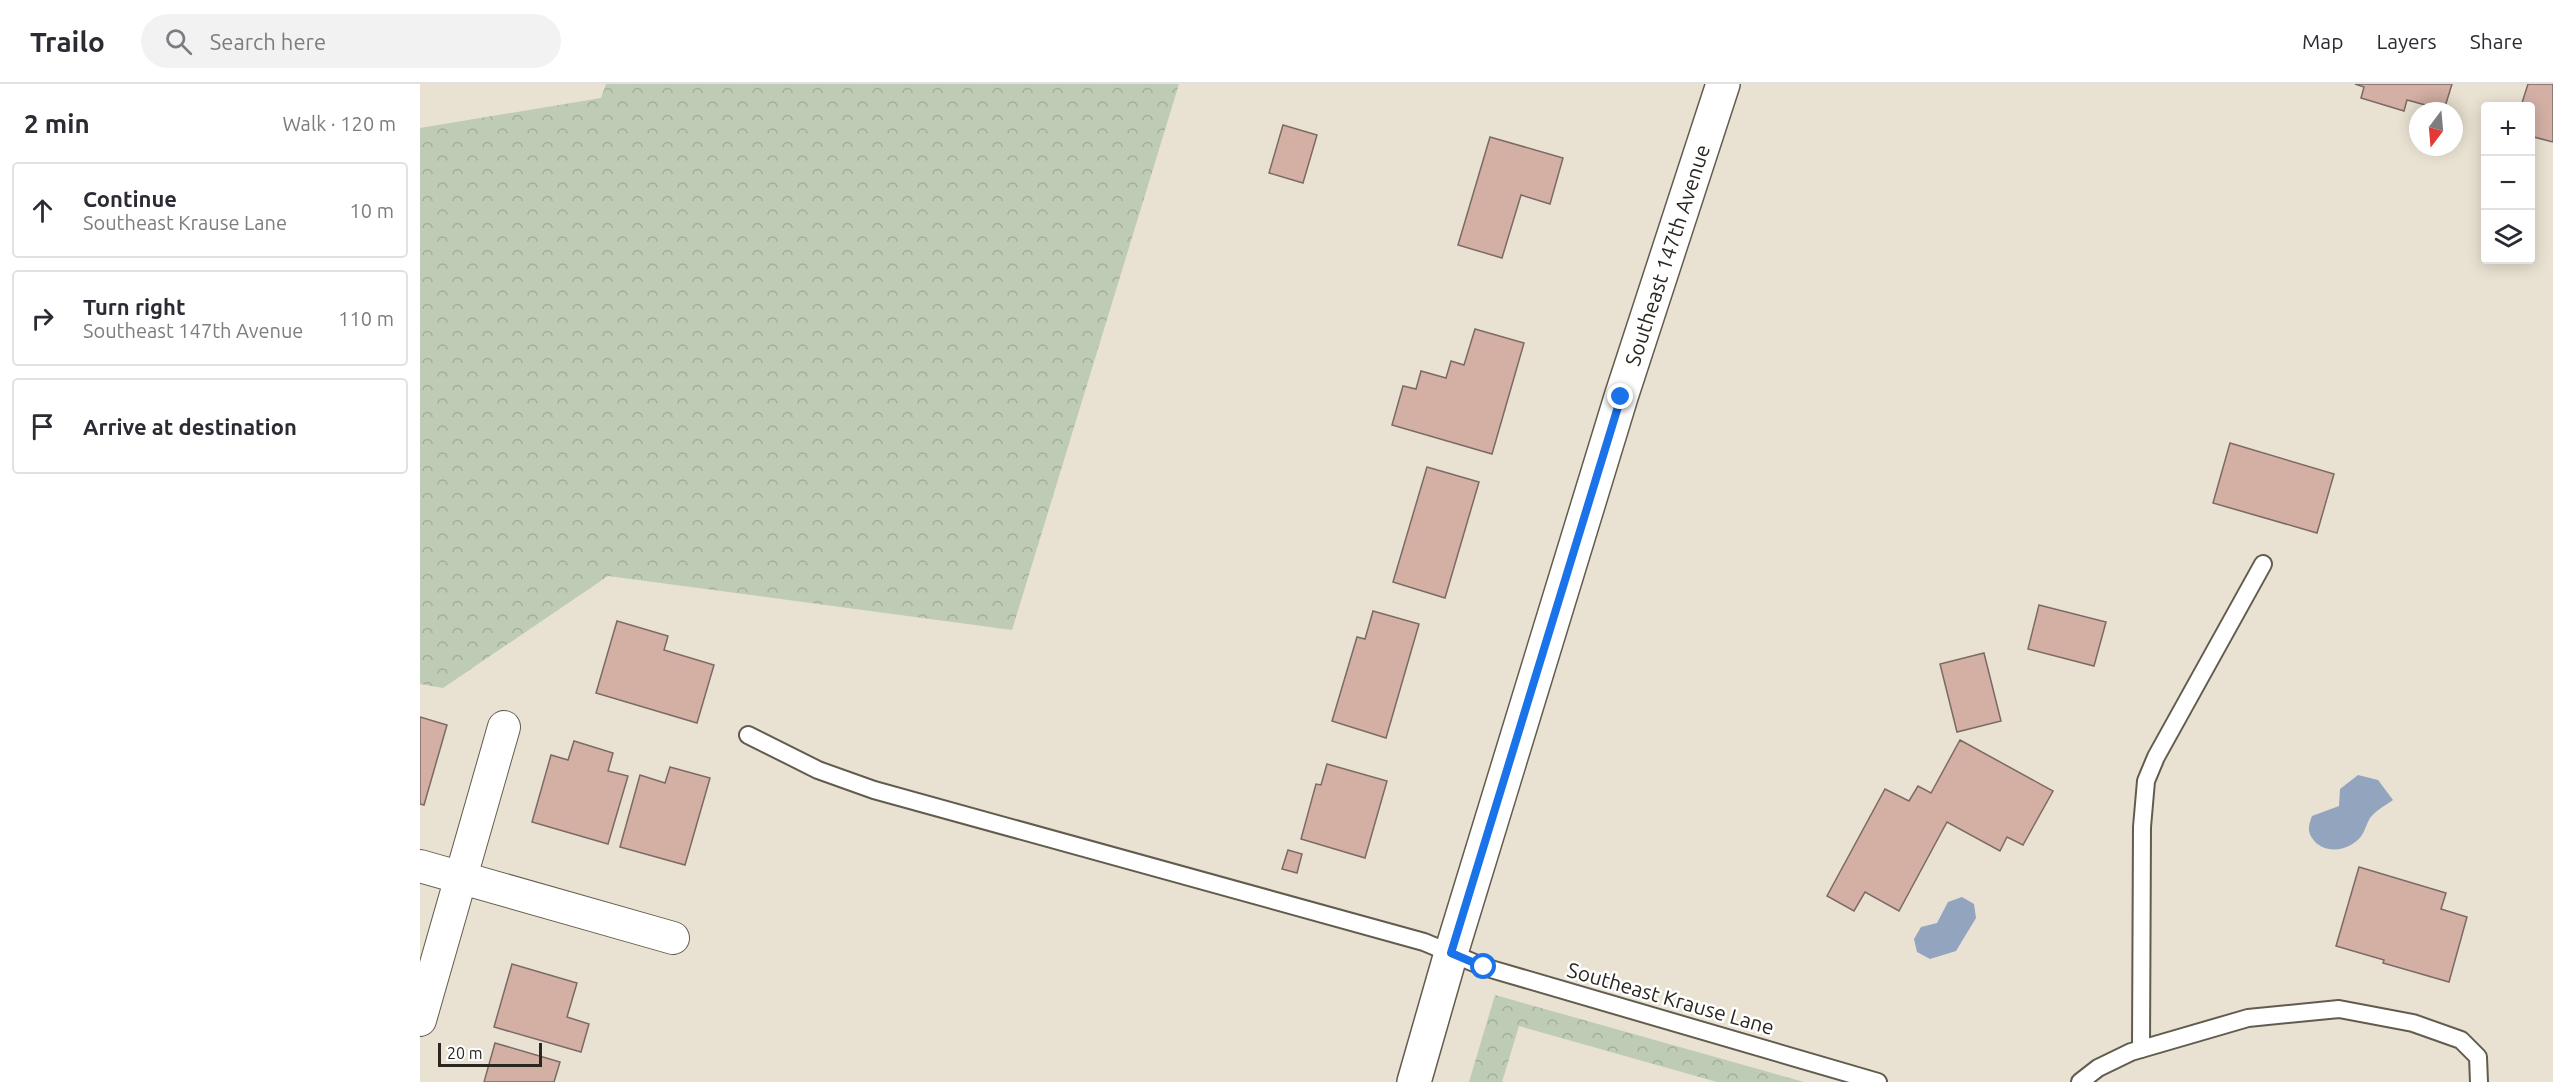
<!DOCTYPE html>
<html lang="en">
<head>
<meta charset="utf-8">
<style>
  body { margin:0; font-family:Ubuntu,sans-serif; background:#f2f2f3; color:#2b2b33 }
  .controls { position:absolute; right:18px; top:18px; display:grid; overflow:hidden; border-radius:6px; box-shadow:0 3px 15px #0003 }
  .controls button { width:54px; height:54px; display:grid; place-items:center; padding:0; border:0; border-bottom:2px solid #e1e1e2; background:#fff; color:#2b2b33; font:30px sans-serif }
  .compass { position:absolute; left:1989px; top:18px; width:54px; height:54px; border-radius:50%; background:#fff; box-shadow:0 3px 15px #0003; rotate:196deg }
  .scale { position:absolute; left:18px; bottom:15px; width:104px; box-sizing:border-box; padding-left:6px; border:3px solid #2a2721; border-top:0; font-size:16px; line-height:21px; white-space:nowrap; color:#2a2721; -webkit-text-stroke:4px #fff; paint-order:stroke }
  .stop { position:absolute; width:18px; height:18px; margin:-14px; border:4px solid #1a73e8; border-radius:50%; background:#fff }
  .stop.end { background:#1a73e8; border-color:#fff; box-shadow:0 2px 6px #0008 }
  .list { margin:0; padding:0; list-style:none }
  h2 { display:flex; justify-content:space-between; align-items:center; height:78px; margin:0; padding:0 24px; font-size:26px }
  h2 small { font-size:20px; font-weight:400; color:#7c7c81 }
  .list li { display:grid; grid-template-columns:39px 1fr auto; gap:18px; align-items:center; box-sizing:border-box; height:96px; margin:0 12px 12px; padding:0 12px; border:2px solid #e1e1e2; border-radius:6px }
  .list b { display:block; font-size:22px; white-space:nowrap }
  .list p { margin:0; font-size:20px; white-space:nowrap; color:#7c7c81 }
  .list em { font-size:20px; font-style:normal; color:#7c7c81 }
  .icon { flex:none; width:33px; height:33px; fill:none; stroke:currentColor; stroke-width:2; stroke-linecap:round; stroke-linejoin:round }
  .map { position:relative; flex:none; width:2133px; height:998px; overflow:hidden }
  header { display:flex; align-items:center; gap:36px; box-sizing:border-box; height:84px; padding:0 30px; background:#fff; border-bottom:2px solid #e1e1e2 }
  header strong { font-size:28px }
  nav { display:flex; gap:33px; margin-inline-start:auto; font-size:21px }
  .search { width:420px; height:54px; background:#f2f2f3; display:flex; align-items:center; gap:15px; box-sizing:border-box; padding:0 21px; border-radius:33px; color:#7c7c81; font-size:22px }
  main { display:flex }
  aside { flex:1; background:#fff }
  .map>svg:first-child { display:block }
  .forest { fill:url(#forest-crowns) }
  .water { fill:#93a4bf }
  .building { fill:#d3afa4; stroke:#7b6a65; stroke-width:1.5 }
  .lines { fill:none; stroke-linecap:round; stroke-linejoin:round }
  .service-casing { stroke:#625c4e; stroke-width:20 }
  .minor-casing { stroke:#625c4e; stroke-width:34 }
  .secondary-casing { stroke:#625c4e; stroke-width:36 }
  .service { stroke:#fff; stroke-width:16 }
  .minor { stroke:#fff; stroke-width:32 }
  .secondary { stroke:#fff; stroke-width:33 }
  .route { stroke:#1a73e8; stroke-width:8 }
  .labels { text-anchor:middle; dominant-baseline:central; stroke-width:5; stroke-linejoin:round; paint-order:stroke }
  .street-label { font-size:21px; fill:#2a2721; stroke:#fff }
</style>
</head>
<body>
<header>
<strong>Trailo</strong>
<div class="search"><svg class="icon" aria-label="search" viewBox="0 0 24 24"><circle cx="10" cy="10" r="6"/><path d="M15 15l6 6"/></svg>Search here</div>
<nav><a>Map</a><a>Layers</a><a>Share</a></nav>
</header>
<main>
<aside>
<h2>2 min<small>Walk · 120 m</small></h2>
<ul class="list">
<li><svg class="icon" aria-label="ahead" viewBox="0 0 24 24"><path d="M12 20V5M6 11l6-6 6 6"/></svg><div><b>Continue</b><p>Southeast Krause Lane</p></div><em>10 m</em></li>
<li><svg class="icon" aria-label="right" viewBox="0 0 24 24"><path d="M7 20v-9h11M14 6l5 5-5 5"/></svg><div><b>Turn right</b><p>Southeast 147th Avenue</p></div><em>110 m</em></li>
<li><svg class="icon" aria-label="arrive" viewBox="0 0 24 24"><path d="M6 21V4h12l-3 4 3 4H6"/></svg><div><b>Arrive at destination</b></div></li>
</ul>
</aside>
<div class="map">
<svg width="2133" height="998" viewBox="0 0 2133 998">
  <defs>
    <pattern id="forest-crowns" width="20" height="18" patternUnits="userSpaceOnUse" patternTransform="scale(1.5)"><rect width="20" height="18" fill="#becbb5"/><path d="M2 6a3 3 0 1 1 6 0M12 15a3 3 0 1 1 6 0" fill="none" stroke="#a3ae9b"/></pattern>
  </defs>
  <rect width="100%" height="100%" fill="#e9e2d2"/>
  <g class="forest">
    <path d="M186 0H759L592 546 188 492 23 604 0 600V44L181 14Z"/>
    <path d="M1075 911 1384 998H1297L1099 942 1082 998H1049Z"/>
  </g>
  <g class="water">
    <path d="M1938 691 1958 696 1973 716C1966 721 1955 727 1950 734 1947 739 1945 746 1942 751 1931 767 1904 772 1892 754 1887 747 1889 740 1892 732L1919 722 1920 705Z"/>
    <path d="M1542 813 1554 820 1556 834 1536 867 1510 875 1497 868 1494 855 1501 843 1517 839 1528 818Z"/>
  </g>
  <g class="building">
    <path d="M1935 0H2032L2024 26 1987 16 1984 27 1941 14 1944 3Z"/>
    <path d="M2108 0H2133V58L2110 52V22H2101Z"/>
    <path d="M863 41 897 51 883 99 849 89Z"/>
    <path d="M1070 53 1143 74 1130 120 1101 111 1082 174 1038 161Z"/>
    <path d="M1055 245 1104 259 1072 370 972 341 983 302 996 305 1001 287 1026 294 1031 277 1044 281Z"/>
    <path d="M1810 359 1914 390 1897 449 1793 419Z"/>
    <path d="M1007 383 1059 398 1025 514 973 498Z"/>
    <path d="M1619 521 1686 538 1674 582 1608 565Z"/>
    <path d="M953 527 999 540 966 654 912 637 937 553 945 555Z"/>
    <path d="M197 537 248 552 244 566 294 581 277 639 176 609Z"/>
    <path d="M1564 569 1581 637 1537 648 1520 580Z"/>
    <path d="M0 633 27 641 4 721 0 720Z"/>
    <path d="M1540 656 1633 707 1603 761 1587 753 1580 767 1527 738 1479 827 1445 808 1434 827 1407 812 1465 705 1489 717 1498 702 1511 709Z"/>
    <path d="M154 657 193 669 188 687 208 692 188 760 112 738 131 671 148 676Z"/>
    <path d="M907 680 967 697 945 774 881 755 896 700 901 701Z"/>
    <path d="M250 683 290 694 265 781 200 763 220 691 245 699Z"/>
    <path d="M868 766 882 770 877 789 862 785Z"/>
    <path d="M1939 783 2026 809 2021 825 2047 833 2029 898 1963 879 1964 876 1916 862Z"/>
    <path d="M92 880 157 899 147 933 169 940 161 968 74 943Z"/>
    <path d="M75 959 140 978 134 998H64Z"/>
  </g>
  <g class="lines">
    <g class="service-casing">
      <g id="service">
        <path d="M328 651 398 686 454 706 1004 858 1064 883 1458 998"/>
        <path d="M1721 965 1722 743 1726 697 1736 673 1843 480"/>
        <path d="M1660 998 1678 984 1711 968 1828 934 1919 925 1993 939 2041 956 2058 973 2059 998"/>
      </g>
    </g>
    <g class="minor-casing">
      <g id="minor">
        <path d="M0 782 253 854"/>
        <path d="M0 936 84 643"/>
      </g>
    </g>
    <g class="secondary-casing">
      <path id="secondary" d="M994 998 1031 869 1201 313 1303 0"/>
    </g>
    <use href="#service" class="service"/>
    <use href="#minor" class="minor"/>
    <use href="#secondary" class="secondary"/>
  </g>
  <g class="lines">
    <path class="route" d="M1064 883 1031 869 1201 313"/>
  </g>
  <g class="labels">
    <g class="street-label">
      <text transform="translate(1247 171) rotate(-72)">Southeast 147th Avenue</text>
      <text transform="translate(1251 914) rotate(16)">Southeast Krause Lane</text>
    </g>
  </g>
</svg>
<div class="controls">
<button>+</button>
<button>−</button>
<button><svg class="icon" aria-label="layers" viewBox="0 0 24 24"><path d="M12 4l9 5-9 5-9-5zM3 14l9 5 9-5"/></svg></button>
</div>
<svg class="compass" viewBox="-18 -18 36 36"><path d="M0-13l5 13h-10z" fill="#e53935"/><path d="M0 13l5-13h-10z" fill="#7c7c81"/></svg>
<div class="scale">20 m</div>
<div class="stop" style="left:1064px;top:883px"></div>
<div class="stop end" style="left:1201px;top:313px"></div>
</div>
</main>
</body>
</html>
